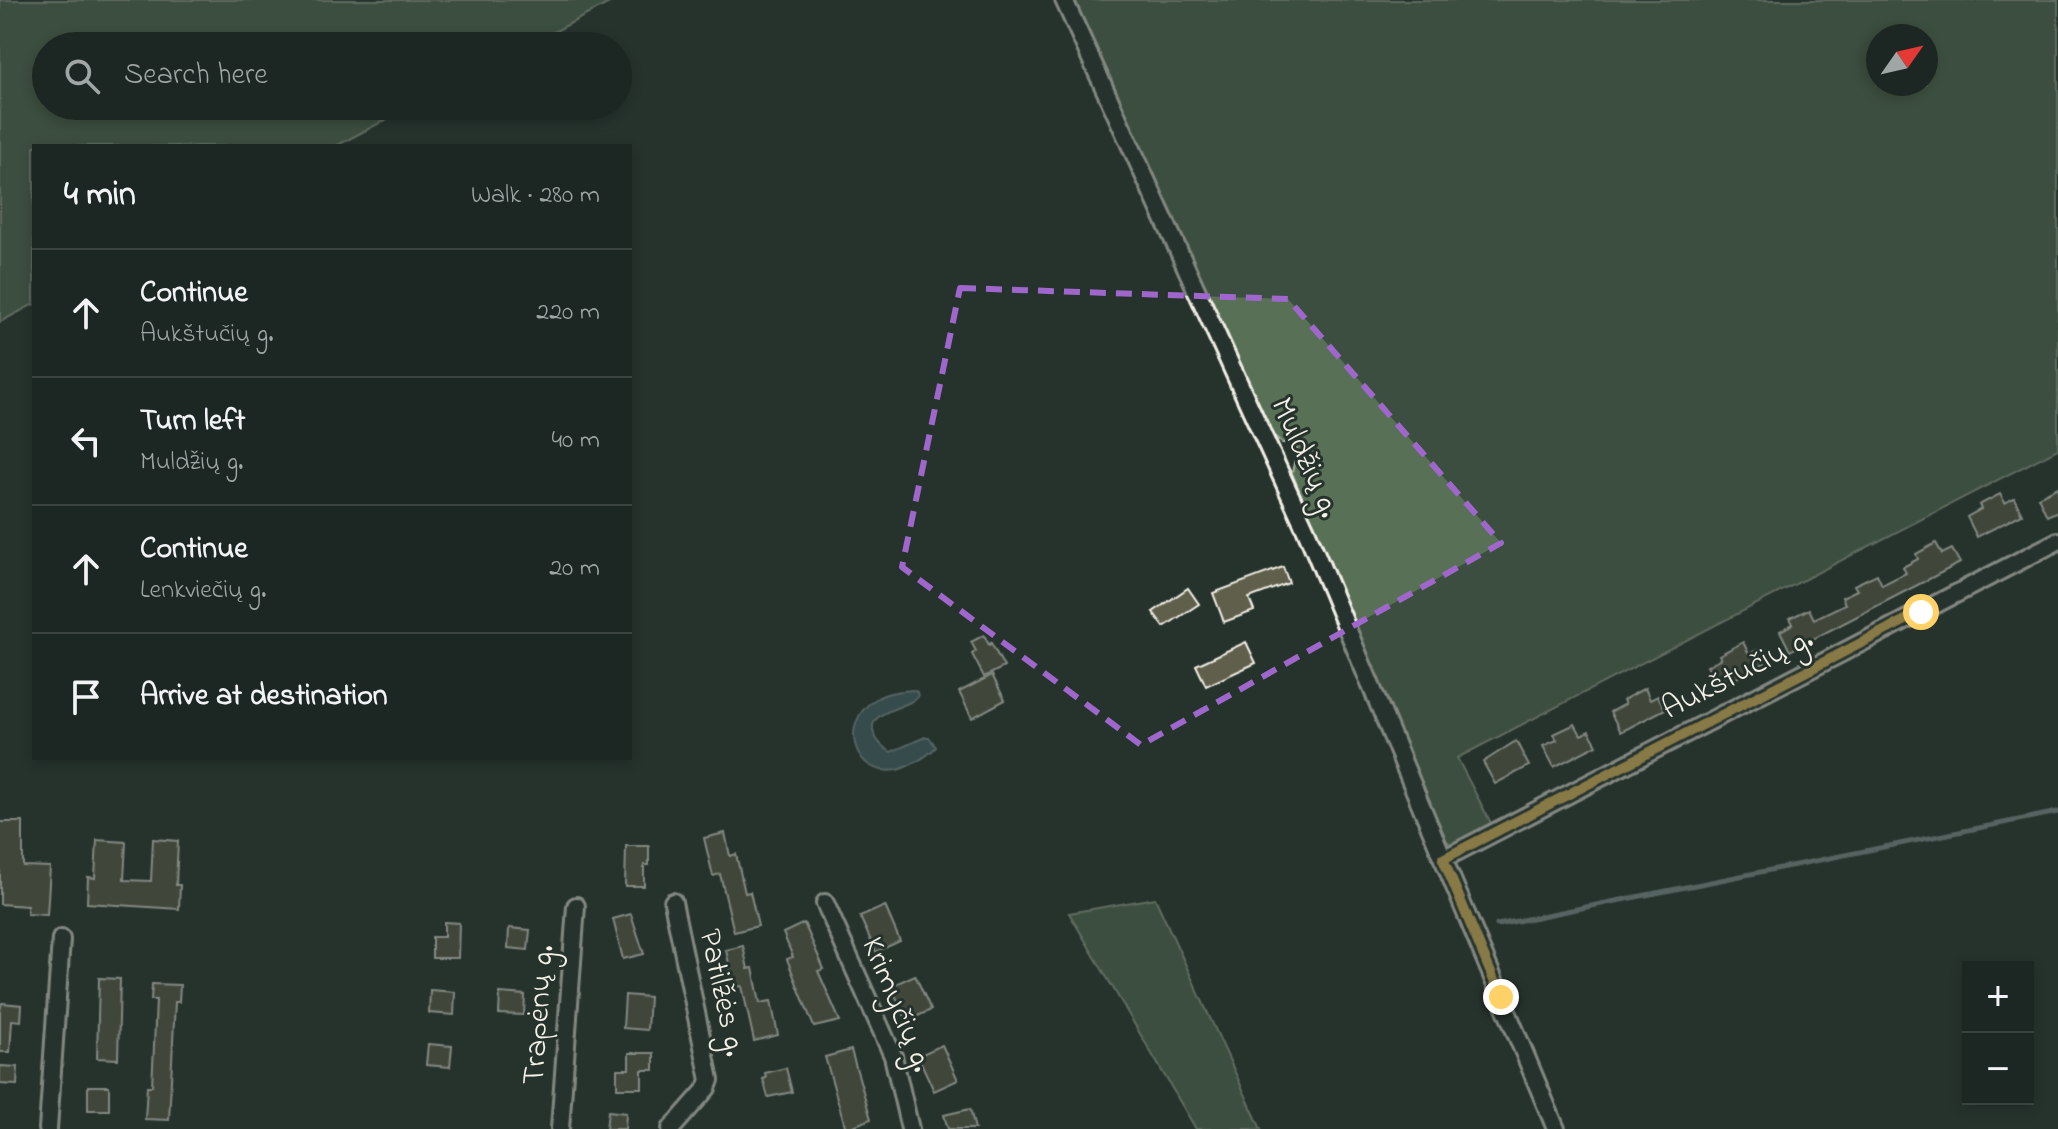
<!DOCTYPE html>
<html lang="en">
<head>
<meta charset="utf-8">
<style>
  body { margin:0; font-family:"Indie Flower",sans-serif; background:#29322f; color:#f1f3f6 }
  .controls { position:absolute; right:24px; bottom:24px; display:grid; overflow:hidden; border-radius:0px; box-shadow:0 4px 12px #0003 }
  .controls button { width:72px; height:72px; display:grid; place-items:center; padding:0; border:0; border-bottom:2px solid #3a4340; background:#1c2622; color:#f1f3f6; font:40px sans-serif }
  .compass { position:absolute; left:1866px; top:24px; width:72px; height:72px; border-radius:50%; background:#1c2622; box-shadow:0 4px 12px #0003; rotate:56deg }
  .stop { position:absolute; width:24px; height:24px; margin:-18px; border:6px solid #ffd166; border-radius:50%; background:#fff }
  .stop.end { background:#ffd166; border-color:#fff; box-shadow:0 2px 8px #0008 }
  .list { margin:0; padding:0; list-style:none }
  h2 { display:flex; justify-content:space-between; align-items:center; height:104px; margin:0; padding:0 32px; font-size:34px }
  h2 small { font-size:26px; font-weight:400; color:#a0a5a5 }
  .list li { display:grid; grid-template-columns:52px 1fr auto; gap:24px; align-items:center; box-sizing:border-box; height:128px; padding:0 32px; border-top:2px solid #3a4340 }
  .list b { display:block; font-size:30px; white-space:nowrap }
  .list p { margin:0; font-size:26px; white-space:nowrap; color:#a0a5a5 }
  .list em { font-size:26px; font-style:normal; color:#a0a5a5 }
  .icon { flex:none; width:44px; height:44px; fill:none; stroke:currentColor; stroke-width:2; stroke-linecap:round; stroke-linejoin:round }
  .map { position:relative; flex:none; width:2058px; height:1129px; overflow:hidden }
  .search { position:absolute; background:#1c2622; box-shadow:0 4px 12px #0003; left:32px; top:32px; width:600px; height:88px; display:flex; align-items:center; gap:20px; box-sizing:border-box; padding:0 28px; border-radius:44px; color:#a0a5a5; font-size:30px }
  .panel { position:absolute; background:#1c2622; box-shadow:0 4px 12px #0003; left:32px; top:144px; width:600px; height:616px; border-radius:0px }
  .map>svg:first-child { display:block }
  .green { fill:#597054; stroke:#a6b09e; stroke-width:2; fill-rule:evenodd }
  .water { fill:#4b6972; stroke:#8f9fa1; stroke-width:2 }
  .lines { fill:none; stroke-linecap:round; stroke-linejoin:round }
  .stream { stroke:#8f9fa1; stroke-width:5 }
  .building { fill:#605f4b; stroke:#f4f1e8; stroke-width:2 }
  .street-casing { stroke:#f4f1e8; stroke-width:22 }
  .street { stroke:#26332d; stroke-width:16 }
  .route { stroke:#ffd166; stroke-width:10 }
  .marked { fill:none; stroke:#9f67cb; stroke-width:6; stroke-dasharray:16 10; stroke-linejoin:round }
  .labels { text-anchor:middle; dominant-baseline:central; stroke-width:6; stroke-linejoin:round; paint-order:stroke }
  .street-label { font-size:32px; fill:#f4f1e8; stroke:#26332d }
</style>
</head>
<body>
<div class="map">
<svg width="2058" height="1129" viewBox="0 0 2058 1129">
  <rect width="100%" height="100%" fill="#26332d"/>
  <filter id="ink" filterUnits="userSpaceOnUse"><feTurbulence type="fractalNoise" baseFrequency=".0125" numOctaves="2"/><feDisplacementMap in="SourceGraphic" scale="16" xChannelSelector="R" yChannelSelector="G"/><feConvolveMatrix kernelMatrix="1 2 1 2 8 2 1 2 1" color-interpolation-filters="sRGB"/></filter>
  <g filter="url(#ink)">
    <g class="green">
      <path d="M0 0H615L527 46H46V106H412L336 146H34V304L0 322Z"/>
      <path d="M1075 0H2058V449L1457 758 1491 823 1457 842 1450 843 1443 838 1292 473 1294 463 1301 456 1293 443H1282L1270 432ZM1926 36V84H1878V36Z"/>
      <path d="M1155 898 1261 1129H1196L1069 913Z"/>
    </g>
    <path class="water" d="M912 690 917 692 918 697C907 709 860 711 876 738 880 745 884 748 891 752L925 737H929L936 747C929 755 920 760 910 765 860 790 832 726 876 699 886 692 901 691 912 690Z"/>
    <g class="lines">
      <path class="stream" d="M1497 925 2058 812"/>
    </g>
    <g class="building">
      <path d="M2058 487V511L2047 516 2038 497Z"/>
      <path d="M2000 494 2005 503 2014 498 2022 514 1977 537 1967 517 1981 509 1979 505Z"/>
      <path d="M1936 543 1942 554 1952 549 1960 563 1790 651 1780 631 1793 624 1790 618 1809 609 1814 619 1845 604 1842 597 1857 590 1854 585 1877 574 1882 585 1906 573 1903 567 1918 559 1916 554Z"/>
      <path d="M1283 567 1289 583 1249 598 1254 611 1224 622 1213 593Z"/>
      <path d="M1188 588 1199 604 1164 627 1153 612Z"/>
      <path d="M984 635 989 645 991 643 1004 667 984 677 972 654 976 651 971 642Z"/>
      <path d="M1246 642 1256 663 1206 686 1196 665Z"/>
      <path d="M1743 642 1749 654 1757 650 1765 663 1719 687 1707 666 1721 658 1719 655Z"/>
      <path d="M992 675 1005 700 972 718 959 692Z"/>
      <path d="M1645 688 1650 700 1658 696 1665 709 1621 732 1610 712 1625 704 1623 700Z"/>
      <path d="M1575 724 1581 735 1589 731 1597 745 1554 767 1543 746 1557 740 1554 734Z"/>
      <path d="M1516 741 1529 766 1495 784 1483 762Z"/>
      <path d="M0 822H23V866L50 867 47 915 27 914V906L0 904Z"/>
      <path d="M725 833 730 856 736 854 745 893 750 892 758 926 734 932 720 874 713 876 704 838Z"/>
      <path d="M153 839 178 841 176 885H180L179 909 87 903 88 877 95 878 97 840 126 842 124 880 151 881Z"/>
      <path d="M626 846H649V865H644V886H625Z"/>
      <path d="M885 906 900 941 876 952 860 917Z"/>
      <path d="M631 914 644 954 623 959 613 919Z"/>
      <path d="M444 922 459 923 458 958H432V937H444Z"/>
      <path d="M804 923 824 969 818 971 840 1021 814 1027 787 959 793 957 783 933Z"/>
      <path d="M509 928 530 930 528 950 508 948Z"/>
      <path d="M743 946 748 969 753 968 760 1003 771 1001 778 1035 754 1041 742 986 734 987 726 950Z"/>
      <path d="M915 975 931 1010 907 1021 891 986Z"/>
      <path d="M99 978 120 979 118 1059 97 1058Z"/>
      <path d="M152 984 180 985 179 1002H175L169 1120 145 1119 147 1086H152L154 1046 156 1000H151Z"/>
      <path d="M430 990 455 992 454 1015 429 1013Z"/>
      <path d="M500 993 525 995 524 1015 499 1014Z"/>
      <path d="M625 995 649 997 647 1030 623 1028Z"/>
      <path d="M2 1003 22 1005 21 1021 12 1020 10 1052H0V1010Z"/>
      <path d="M428 1044 452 1046 450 1067 426 1065Z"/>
      <path d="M942 1045 958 1080 934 1091 918 1056Z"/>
      <path d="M851 1050 871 1119 846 1129 825 1057Z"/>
      <path d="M629 1053H654V1070H642V1088H617V1069H629Z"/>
      <path d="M0 1066 18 1067 17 1085 0 1084Z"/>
      <path d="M786 1068 792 1092 768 1097 763 1079 766 1078 765 1073Z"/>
      <rect x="88" y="1086" width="21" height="24"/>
      <path d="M970 1109 975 1129H948L944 1115Z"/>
      <path d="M608 1111 626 1113 625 1129H606Z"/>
    </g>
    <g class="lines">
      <g class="street-casing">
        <g id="street">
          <path d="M1064 0 1306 530 1556 1129"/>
          <path d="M1443 859 2058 541"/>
          <path d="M825 903 893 1056 910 1129"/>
          <path d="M48 1129 61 939"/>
          <path d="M560 1129 576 906"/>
          <path d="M671 1129 707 1088 710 1080 673 902"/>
        </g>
      </g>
      <use href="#street" class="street"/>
    </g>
  </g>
  <g class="lines" filter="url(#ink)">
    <path class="route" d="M1501 997 1443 859 1921 612"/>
  </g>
  <path d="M0 0H2058V1129H0ZM960 288 1288 299 1501 543 1141 745 902 567Z" fill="#26332d" fill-opacity=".55" fill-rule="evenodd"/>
  <path class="marked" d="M960 288 1288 299 1501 543 1141 745 902 567Z"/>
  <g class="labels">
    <g class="street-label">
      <text transform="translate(1304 458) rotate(66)">Muldžių g.</text>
      <text transform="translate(1738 675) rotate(-27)">Aukštučių g.</text>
      <text transform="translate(721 993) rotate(78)">Patilžės g.</text>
      <text transform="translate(896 1005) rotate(68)">Krimyčių g.</text>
      <text transform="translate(540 1015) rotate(-86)">Trapėnų g.</text>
    </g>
  </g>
</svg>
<div class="controls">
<button>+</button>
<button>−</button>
</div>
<svg class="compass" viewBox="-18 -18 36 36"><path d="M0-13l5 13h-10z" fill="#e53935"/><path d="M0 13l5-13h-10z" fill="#a0a5a5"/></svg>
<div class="stop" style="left:1921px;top:612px"></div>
<div class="stop end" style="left:1501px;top:997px"></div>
<div class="search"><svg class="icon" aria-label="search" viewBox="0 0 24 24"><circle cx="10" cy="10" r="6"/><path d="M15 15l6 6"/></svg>Search here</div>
<section class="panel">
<h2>4 min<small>Walk · 280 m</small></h2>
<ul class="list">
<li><svg class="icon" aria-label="ahead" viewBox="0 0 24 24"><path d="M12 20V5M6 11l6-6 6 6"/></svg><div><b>Continue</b><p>Aukštučių g.</p></div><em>220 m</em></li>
<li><svg class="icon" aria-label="left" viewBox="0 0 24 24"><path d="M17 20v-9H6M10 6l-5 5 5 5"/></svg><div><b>Turn left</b><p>Muldžių g.</p></div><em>40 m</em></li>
<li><svg class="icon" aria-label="ahead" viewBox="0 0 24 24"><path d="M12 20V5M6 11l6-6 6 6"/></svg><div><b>Continue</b><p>Lenkviečių g.</p></div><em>20 m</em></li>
<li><svg class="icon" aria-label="arrive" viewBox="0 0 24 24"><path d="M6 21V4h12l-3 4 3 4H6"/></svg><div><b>Arrive at destination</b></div></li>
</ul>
</section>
</div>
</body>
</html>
